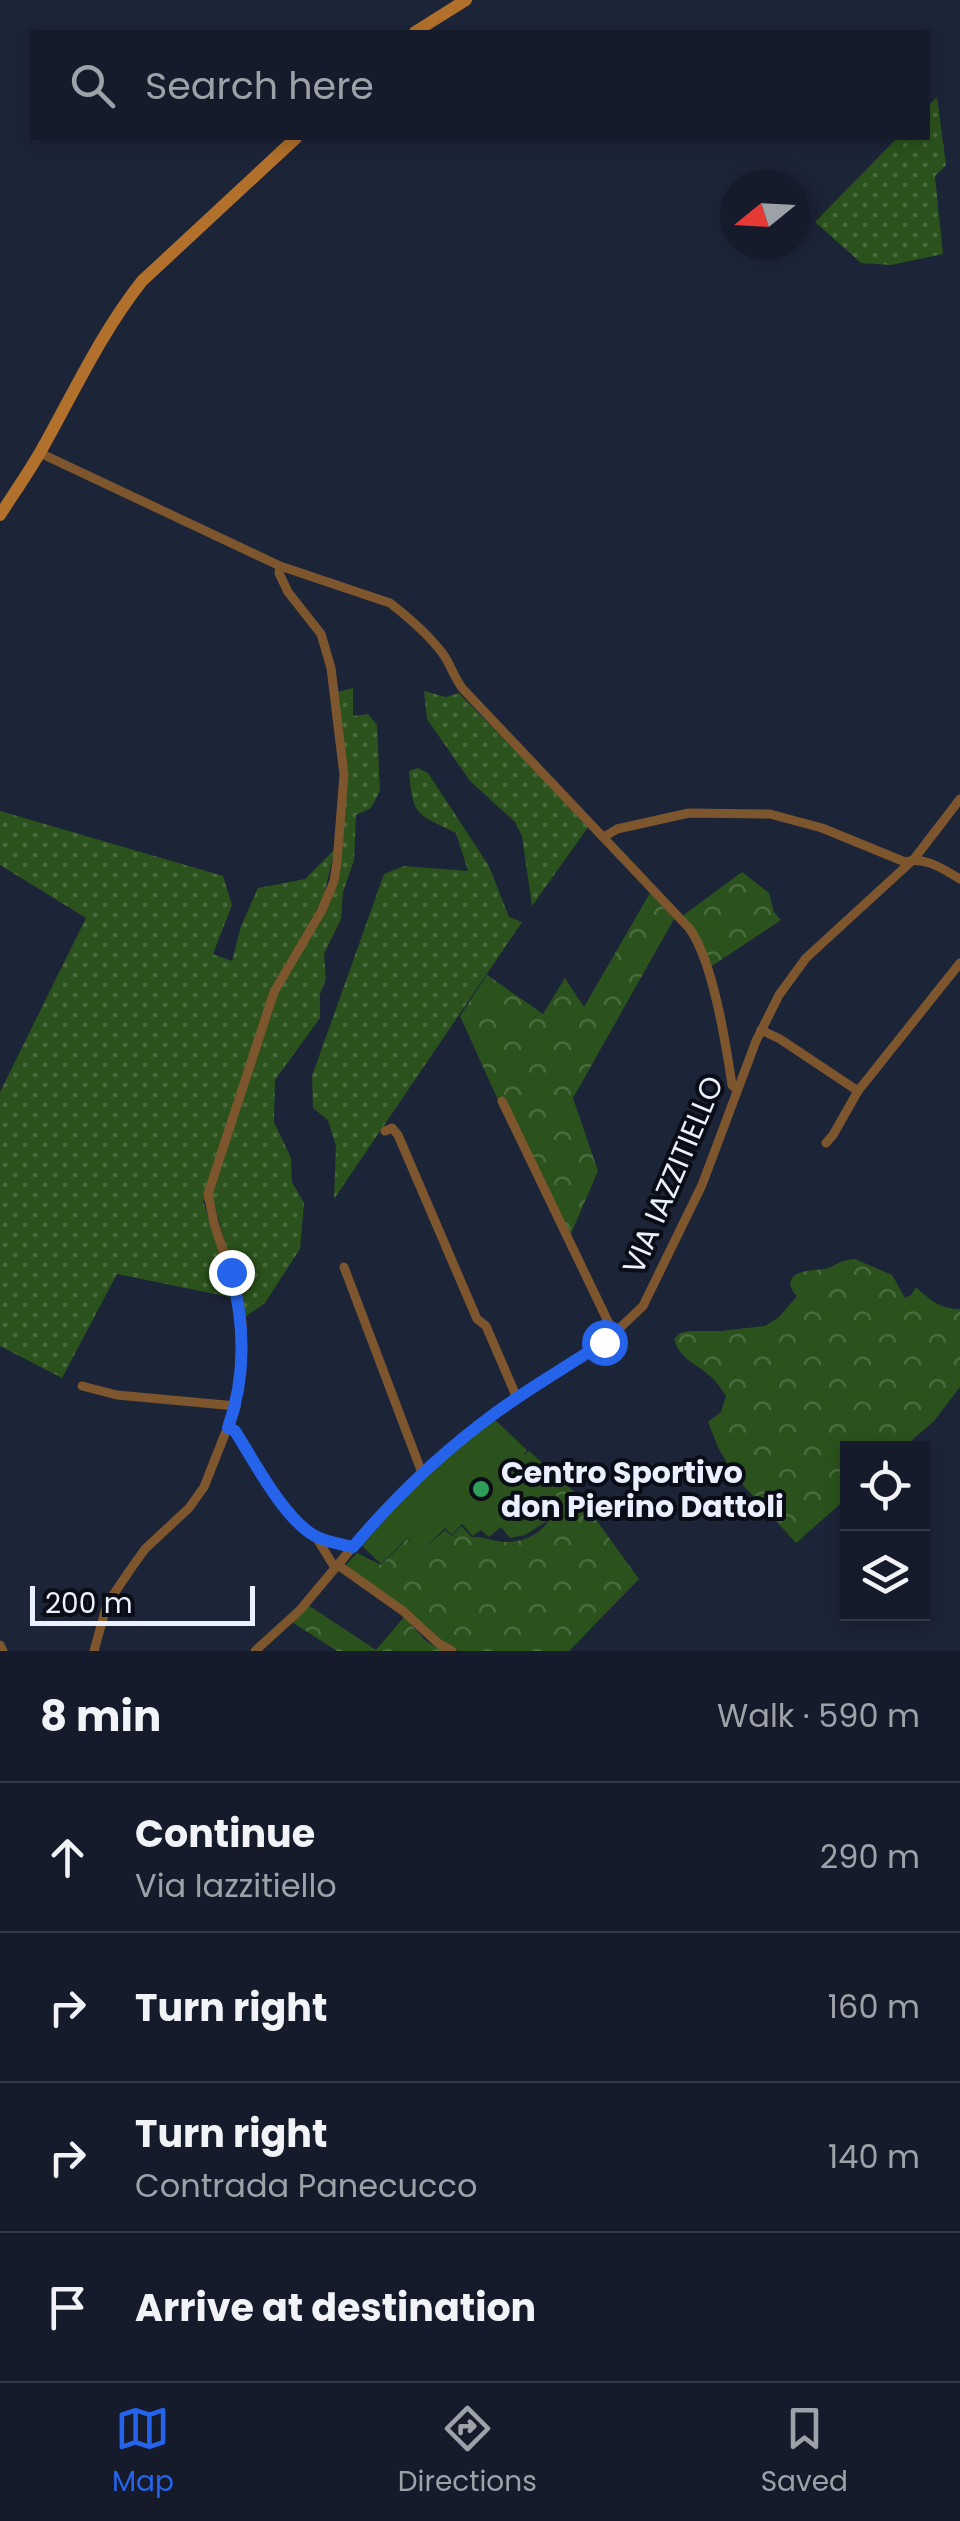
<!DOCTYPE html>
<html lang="en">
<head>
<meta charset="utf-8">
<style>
  body { margin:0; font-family:Poppins,sans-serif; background:#1e2432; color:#f1f3f6 }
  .controls { position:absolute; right:30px; bottom:30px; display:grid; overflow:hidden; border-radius:0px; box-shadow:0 5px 15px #0003 }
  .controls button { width:90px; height:90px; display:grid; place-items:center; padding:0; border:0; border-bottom:2px solid #343947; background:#151b2a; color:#f1f3f6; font:50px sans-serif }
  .compass { position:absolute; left:720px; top:170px; width:90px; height:90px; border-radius:50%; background:#151b2a; box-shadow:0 5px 15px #0003; rotate:252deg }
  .scale { position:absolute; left:30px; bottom:25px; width:225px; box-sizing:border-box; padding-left:10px; border:5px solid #eaf0ff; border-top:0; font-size:28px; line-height:35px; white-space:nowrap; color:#eaf0ff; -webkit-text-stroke:8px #0a0d16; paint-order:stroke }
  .stop { position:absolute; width:30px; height:30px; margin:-22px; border:8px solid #2563eb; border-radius:50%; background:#fff }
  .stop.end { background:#2563eb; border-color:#fff; box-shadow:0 2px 10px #0008 }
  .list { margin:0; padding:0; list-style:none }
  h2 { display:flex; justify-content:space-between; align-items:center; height:130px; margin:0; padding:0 40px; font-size:42px }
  h2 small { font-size:32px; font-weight:400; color:#9da1a8 }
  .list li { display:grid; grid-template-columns:65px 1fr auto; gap:30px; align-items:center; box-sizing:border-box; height:150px; padding:0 40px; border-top:2px solid #343947 }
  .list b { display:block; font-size:38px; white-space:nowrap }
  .list p { margin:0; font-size:32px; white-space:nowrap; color:#9da1a8 }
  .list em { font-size:32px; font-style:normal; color:#9da1a8 }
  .icon { flex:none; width:55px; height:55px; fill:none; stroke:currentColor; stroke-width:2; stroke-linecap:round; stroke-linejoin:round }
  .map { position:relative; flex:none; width:960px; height:1651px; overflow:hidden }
  .search { position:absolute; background:#151b2a; box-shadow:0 5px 15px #0003; left:30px; right:30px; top:30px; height:110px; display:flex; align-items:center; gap:25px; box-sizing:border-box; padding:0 35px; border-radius:0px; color:#9da1a8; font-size:38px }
  .sheet { height:730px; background:#151b2a }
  nav { display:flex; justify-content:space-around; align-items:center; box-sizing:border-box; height:140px; border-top:2px solid #343947; background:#151b2a; font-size:28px; color:#9da1a8 }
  nav a { display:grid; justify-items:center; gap:5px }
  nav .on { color:#2563eb }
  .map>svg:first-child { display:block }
  .grass { fill:url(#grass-dots) }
  .forest { fill:url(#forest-crowns) }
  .pitch { fill:#2b521c }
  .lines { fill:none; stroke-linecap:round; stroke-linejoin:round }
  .street { stroke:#7e562e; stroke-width:9 }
  .secondary { stroke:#b1702b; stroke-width:12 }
  .route { stroke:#2563eb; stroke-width:12 }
  .leisure-dot { fill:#2e9e5b; stroke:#0a0d16; stroke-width:4 }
  .labels { text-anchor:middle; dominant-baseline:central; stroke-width:8; stroke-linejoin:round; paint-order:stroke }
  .street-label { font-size:30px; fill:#eaf0ff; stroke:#0a0d16 }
  .poi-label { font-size:30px; font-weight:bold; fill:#eaf0ff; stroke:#0a0d16; text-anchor:start }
</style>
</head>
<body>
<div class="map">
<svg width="960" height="1651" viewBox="0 0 960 1651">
  <defs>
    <pattern id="grass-dots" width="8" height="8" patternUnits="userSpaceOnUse" patternTransform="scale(2.5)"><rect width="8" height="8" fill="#2b521c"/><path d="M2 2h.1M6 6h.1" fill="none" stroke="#4a6b3e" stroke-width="1.8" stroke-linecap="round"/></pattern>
    <pattern id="forest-crowns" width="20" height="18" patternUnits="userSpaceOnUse" patternTransform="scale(2.5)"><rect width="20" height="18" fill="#2b521c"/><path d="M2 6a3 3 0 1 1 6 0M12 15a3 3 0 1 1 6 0" fill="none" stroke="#4a6b3e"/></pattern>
  </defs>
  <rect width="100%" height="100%" fill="#1c2438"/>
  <g class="grass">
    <path d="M937 97 946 165 935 176 943 254 891 265 861 263 815 222 897 138H928V106Z"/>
    <path d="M353 688V716L368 714 377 725 380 791 371 808 356 815 354 860 343 892 341 919 324 954 326 979 320 994V1018L275 1080 274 1122 291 1158 292 1182 304 1203 300 1249 265 1303 245 1317 211 1191 206 1200 203 1201 235 1298 117 1274 62 1378 0 1346V1092L86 918 0 865V811L223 876 232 905 213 954 232 961 241 926 258 888 305 879 335 849 323 899 274 984 276 993 335 880 347 781 334 693Z"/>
    <path d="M424 691 446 697 459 693 589 826 532 906 522 836 515 822 470 781 427 719Z"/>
    <path d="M418 768 428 773 489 866 509 917 522 922 334 1199 336 1146 328 1120 313 1108 312 1076 384 874 404 866 468 871 456 833C416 813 413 817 409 771Z"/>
  </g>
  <g class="forest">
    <path d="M742 872 769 893 774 912 781 920 709 968 681 917Z"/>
    <path d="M650 893 674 919 573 1098 598 1171 570 1236 508 1122 460 1016 487 975 543 1014 565 978 584 1007Z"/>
    <path d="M855 1259 892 1275 905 1298 911 1295 916 1287C930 1300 940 1309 960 1309V1387L934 1421 903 1448H848L847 1498 796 1543 733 1474 718 1447 708 1422 721 1412 726 1396C721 1388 716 1381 709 1375 695 1363 679 1358 674 1339L680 1333 690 1331H721L765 1326 779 1317 797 1296C794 1292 788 1286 791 1281 795 1267 821 1272 831 1267 841 1262 843 1260 855 1259Z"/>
    <path d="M529 1451 578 1495 639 1579 569 1651H459L429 1634 345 1566 357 1553 381 1565 407 1539 423 1550 445 1530 452 1536 461 1526 472 1537C482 1537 488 1539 496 1541 527 1546 551 1530 557 1500L519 1459Z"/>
    <path d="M308 1605 376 1650 404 1617 425 1640 443 1651H337L292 1622Z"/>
  </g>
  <path class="pitch" d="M494 1419 527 1450 521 1459 557 1496 552 1518 525 1535 510 1538 501 1527 489 1537 481 1530 473 1536 462 1524 452 1535 445 1528 422 1551 407 1538 381 1564 362 1546 417 1482 448 1454Z"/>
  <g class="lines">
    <g class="street">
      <path d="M40 453 280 566 279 573 288 592 321 634 331 668 344 775 337 862 334 881 322 910 274 992 208 1194 214 1223 237 1294 242 1323V1353L236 1406 204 1487 189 1508 145 1549 130 1570 107 1604 94 1651"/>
      <path d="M280 566 390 603C408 617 429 635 443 654 451 665 454 678 463 689L689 928C713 960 726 1044 732 1085L737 1090"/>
      <path d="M604 837 617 829 689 813 770 814 822 828 905 862C925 856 943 869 960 879"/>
      <path d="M761 1030 780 1039 858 1091"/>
      <path d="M502 1101 614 1334"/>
      <path d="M385 1131 392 1128 398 1135 477 1319 486 1326 517 1398"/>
      <path d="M826 1143 833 1135 858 1091 960 963"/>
      <path d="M344 1267 422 1473"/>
      <path d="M82 1386 117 1395 236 1406"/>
      <path d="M228 1428 235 1431C254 1461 284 1519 315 1536 326 1542 341 1544 353 1547"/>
      <path d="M316 1537 335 1568"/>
      <path d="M338 1565 403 1611 438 1643 452 1651"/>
      <path d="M0 1645 3 1651"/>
      <path d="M255 1651 300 1610 367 1530 430 1465 496 1412 605 1342 643 1306 702 1185 756 1041 779 995 806 958 914 859 960 799"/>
    </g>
    <g class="secondary">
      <path d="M415 32 466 0"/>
      <path d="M0 515C14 493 29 472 42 449 74 392 101 333 142 281L296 138"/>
    </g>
  </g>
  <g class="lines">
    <path class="route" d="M231 1272C245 1324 246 1377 228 1428L235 1431C254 1461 284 1519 315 1536 326 1542 341 1544 353 1547 395 1497 441 1453 494 1414 529 1388 568 1366 604 1342"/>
  </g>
  <circle class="leisure-dot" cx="481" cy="1489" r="10"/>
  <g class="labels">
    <g class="street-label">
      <text transform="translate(673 1175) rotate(-67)">VIA IAZZITIELLO</text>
    </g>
    <g class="poi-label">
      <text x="501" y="1472">Centro Sportivo<tspan x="501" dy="34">don Pierino Dattoli</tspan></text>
    </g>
  </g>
</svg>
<div class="controls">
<button><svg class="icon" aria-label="locate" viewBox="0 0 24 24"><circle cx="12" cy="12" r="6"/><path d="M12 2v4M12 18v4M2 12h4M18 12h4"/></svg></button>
<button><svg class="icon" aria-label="layers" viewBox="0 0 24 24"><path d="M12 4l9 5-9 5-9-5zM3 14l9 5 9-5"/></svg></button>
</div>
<svg class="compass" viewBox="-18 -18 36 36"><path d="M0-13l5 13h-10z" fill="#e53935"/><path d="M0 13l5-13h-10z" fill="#9da1a8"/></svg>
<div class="scale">200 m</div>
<div class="stop" style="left:604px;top:1342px"></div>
<div class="stop end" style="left:231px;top:1272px"></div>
<div class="search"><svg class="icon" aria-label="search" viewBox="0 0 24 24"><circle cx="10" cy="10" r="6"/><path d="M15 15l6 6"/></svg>Search here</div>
</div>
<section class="sheet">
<h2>8 min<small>Walk · 590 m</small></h2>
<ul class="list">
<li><svg class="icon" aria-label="ahead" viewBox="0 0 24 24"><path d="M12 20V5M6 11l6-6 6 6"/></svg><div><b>Continue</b><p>Via Iazzitiello</p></div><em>290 m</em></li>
<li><svg class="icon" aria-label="right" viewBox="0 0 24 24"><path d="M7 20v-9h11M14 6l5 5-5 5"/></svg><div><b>Turn right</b></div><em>160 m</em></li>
<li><svg class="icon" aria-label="right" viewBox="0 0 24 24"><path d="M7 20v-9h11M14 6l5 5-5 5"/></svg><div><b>Turn right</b><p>Contrada Panecucco</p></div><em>140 m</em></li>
<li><svg class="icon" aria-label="arrive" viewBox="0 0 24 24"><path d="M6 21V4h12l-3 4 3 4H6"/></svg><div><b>Arrive at destination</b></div></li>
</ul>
</section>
<nav>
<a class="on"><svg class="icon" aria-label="map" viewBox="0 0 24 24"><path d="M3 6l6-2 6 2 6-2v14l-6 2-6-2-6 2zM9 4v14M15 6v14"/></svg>Map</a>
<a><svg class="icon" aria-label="directions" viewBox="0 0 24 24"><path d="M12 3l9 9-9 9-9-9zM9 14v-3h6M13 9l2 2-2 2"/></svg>Directions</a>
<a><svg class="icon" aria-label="saved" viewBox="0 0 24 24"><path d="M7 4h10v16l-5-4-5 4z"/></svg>Saved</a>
</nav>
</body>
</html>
